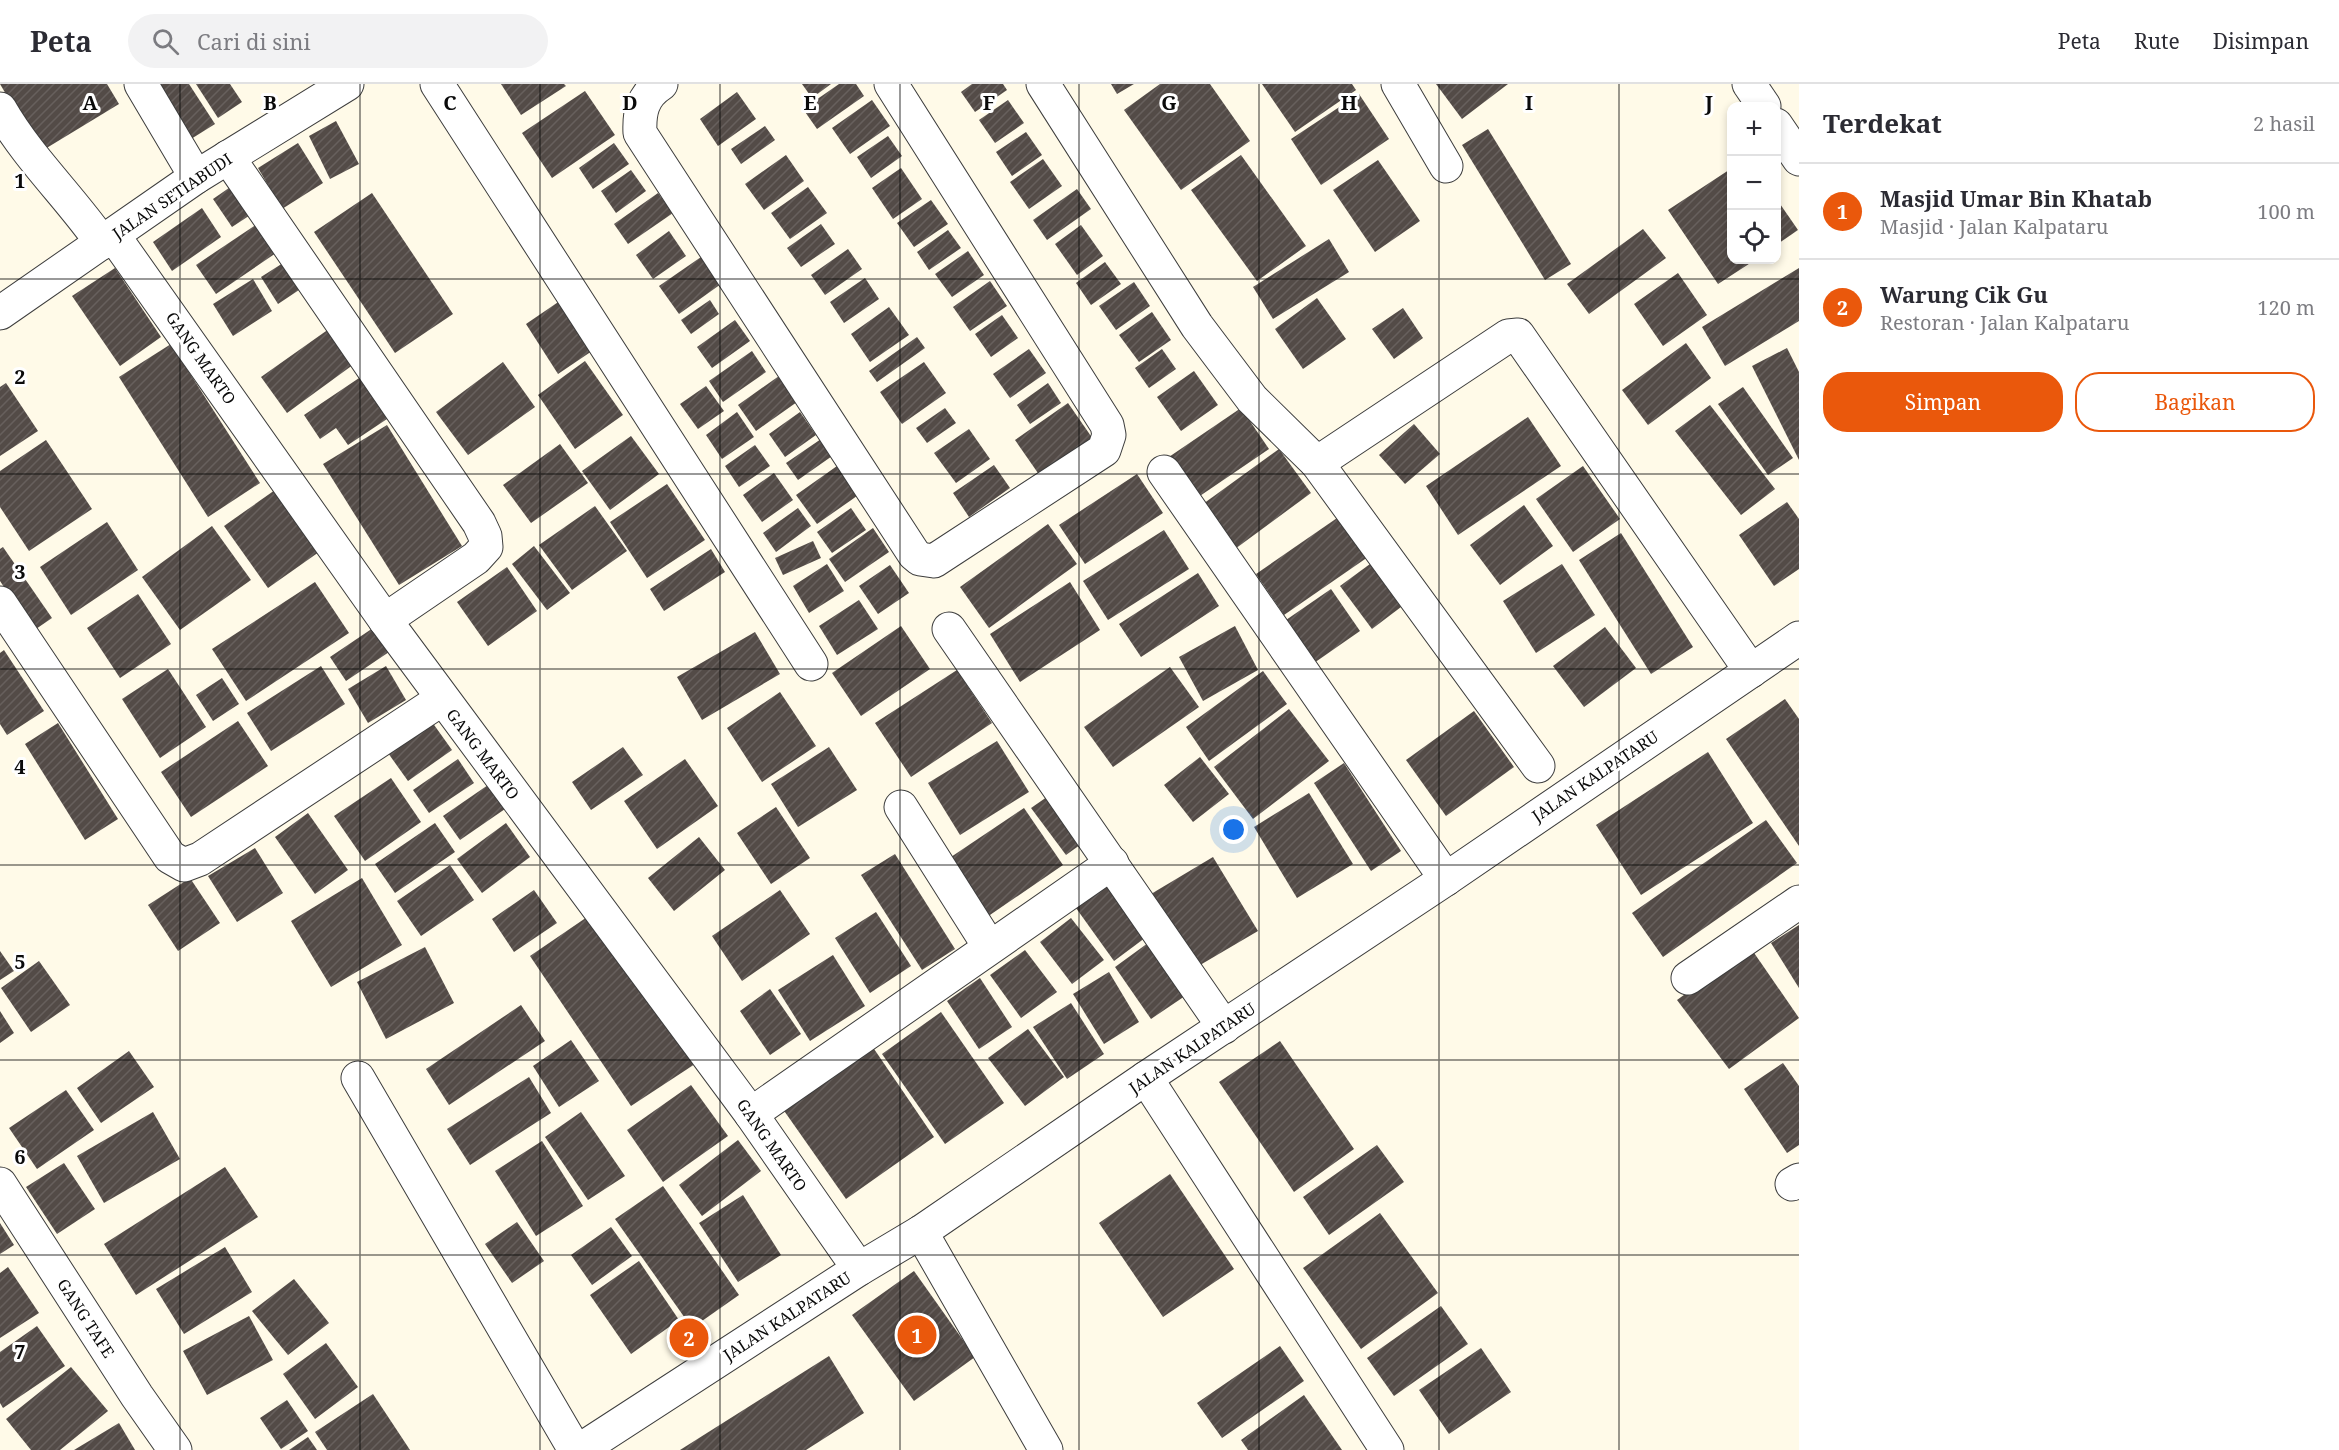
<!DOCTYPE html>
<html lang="id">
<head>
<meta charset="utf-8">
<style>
  body { margin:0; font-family:"Noto Serif",serif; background:#f2f2f3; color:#2b2b33 }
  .controls { position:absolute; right:18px; top:18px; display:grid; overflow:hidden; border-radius:12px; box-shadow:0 3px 9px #0003 }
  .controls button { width:54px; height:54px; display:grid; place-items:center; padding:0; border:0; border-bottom:2px solid #e1e1e2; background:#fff; color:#2b2b33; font:30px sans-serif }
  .you { position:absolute; left:1234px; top:746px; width:21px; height:21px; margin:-15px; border:4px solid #fff; border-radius:50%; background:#1a73e8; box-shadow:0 0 0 9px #1a73e833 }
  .badge { display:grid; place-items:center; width:39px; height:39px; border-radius:50%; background:#ea580c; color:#fff; font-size:20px; font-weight:700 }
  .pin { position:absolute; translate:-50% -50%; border:3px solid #fff; box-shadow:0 2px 6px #0006 }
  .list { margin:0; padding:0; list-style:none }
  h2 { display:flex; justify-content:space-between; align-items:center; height:78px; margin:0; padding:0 24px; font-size:26px }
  h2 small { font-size:20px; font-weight:400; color:#7c7c81 }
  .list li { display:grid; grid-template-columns:39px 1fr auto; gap:18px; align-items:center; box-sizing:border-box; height:96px; padding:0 24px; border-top:2px solid #e1e1e2 }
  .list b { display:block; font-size:22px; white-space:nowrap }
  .list p { margin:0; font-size:20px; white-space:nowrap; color:#7c7c81 }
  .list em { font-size:20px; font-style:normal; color:#7c7c81 }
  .actions { display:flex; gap:12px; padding:18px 24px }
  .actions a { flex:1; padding:14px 0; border:2px solid #ea580c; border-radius:24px; text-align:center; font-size:21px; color:#ea580c }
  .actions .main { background:#ea580c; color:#fff }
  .icon { flex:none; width:33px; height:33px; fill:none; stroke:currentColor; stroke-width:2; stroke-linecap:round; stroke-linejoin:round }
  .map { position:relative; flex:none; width:1799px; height:1366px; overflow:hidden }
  header { display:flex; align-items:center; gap:36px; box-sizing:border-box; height:84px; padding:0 30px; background:#fff; border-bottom:2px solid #e1e1e2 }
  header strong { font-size:28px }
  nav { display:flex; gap:33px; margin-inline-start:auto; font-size:21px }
  .search { width:420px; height:54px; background:#f2f2f3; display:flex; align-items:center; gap:15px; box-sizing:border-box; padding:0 21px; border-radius:33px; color:#7c7c81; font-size:22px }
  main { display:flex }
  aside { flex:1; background:#fff }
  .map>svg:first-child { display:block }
  .building { fill:url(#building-hatch) }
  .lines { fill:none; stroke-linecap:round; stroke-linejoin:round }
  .minor-casing { stroke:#3d3d3d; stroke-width:35 }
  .minor { stroke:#fff; stroke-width:33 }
  .grid { fill:none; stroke:#0a0a0a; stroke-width:1.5; stroke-opacity:0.55 }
  .labels { text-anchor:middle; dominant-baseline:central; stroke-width:6; stroke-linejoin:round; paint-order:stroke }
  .street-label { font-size:16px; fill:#0a0a0a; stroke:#fff }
  .grid-label { font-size:20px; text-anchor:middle; font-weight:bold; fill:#0a0a0a; stroke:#fff; stroke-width:6; stroke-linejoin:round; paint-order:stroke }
</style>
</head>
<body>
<header>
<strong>Peta</strong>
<div class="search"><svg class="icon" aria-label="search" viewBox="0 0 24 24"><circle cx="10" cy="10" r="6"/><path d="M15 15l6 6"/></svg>Cari di sini</div>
<nav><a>Peta</a><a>Rute</a><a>Disimpan</a></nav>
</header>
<main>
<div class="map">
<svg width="1799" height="1366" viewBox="0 0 1799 1366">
  <defs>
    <pattern id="building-hatch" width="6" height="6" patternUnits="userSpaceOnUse" patternTransform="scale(1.5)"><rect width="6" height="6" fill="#534b47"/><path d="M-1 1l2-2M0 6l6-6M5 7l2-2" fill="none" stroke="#67605d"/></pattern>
  </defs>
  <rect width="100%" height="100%" fill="#fffae8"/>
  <g class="building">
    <path d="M0 0H107L119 20 40 68Z"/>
    <path d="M155 0H189L215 40 191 55Z"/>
    <path d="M196 0H230L242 18 218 34Z"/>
    <path d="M501 0H564L566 2 521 31Z"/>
    <path d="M802 0H831L812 14Z"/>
    <path d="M839 0H856L864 12 817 45 803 25Z"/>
    <path d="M972 0H1003L1007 6 975 28 961 8Z"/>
    <path d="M1111 0H1134L1117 10Z"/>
    <path d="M1160 0H1210L1250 57 1181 106 1124 26Z"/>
    <path d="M1262 0H1352L1356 6 1295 48Z"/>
    <path d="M1436 0H1508L1462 35Z"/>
    <path d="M585 7 615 51 552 94 522 49Z"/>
    <path d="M737 8 756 35 718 62 700 35Z"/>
    <path d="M1359 10 1389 55 1321 101 1291 55Z"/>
    <path d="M872 16 890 42 850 70 832 44Z"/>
    <path d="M1008 16 1024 39 995 59 979 36Z"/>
    <path d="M336 37 359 80 330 95 309 52Z"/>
    <path d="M765 42 775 56 741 80 731 65Z"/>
    <path d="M1488 45 1571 180 1545 196 1462 61Z"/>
    <path d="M1026 48 1042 71 1012 92 996 68Z"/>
    <path d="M888 52 902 72 871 94 857 73Z"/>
    <path d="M298 59 323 99 282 125 258 84Z"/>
    <path d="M614 59 629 80 593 105 579 84Z"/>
    <path d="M786 71 804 97 764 126 745 100Z"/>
    <path d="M1241 71 1306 162 1257 197 1191 106Z"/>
    <path d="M1043 75 1062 102 1029 125 1010 98Z"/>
    <path d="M1378 76 1420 137 1375 168 1333 106Z"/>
    <path d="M901 84 922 115 893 135 872 104Z"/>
    <path d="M1732 84V176H1755L1718 200 1668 126Z"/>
    <path d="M631 86 646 107 616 129 601 107Z"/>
    <path d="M239 97 258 126 232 143 213 115Z"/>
    <path d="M808 103 827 129 790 155 771 129Z"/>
    <path d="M1077 105 1091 125 1047 156 1033 136Z"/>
    <path d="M372 109 453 230 395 269 314 148Z"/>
    <path d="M658 109 673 129 628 160 614 140Z"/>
    <path d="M1776 114 1798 146 1776 161Z"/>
    <path d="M931 116 948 140 914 163 897 139Z"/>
    <path d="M202 124 221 153 172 187 153 158Z"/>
    <path d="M257 140 276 169 216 210 196 181Z"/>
    <path d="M821 140 835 160 801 183 787 164Z"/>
    <path d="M1081 141 1103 172 1077 191 1055 160Z"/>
    <path d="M1643 145 1666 174 1589 230 1567 200Z"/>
    <path d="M948 146 961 164 929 186 917 168Z"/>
    <path d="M669 147 686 172 653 195 636 171Z"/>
    <path d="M1329 155 1349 188 1273 235 1253 203Z"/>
    <path d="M848 165 862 185 825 211 811 191Z"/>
    <path d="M968 167 984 191 952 213 935 190Z"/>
    <path d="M294 172 311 198 278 220 261 193Z"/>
    <path d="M701 173 721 200 679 230 659 202Z"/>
    <path d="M1105 178 1121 200 1091 221 1076 199Z"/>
    <path d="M115 184 161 253 120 282 72 212Z"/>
    <path d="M1799 184V237L1725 282 1702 243Z"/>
    <path d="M1678 189 1707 231 1663 262 1634 220Z"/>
    <path d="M865 194 879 215 844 239 830 218Z"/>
    <path d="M253 195 272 227 233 252 213 220Z"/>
    <path d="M990 197 1007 222 970 247 953 223Z"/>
    <path d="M1134 198 1150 222 1116 246 1099 222Z"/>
    <path d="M570 210 595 265 558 290 526 240Z"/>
    <path d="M1317 214 1346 255 1303 285 1275 245Z"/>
    <path d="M710 216 719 230 691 250 681 236Z"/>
    <path d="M889 223 909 251 870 278 851 250Z"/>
    <path d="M1403 224 1423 254 1394 275 1372 245Z"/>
    <path d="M1152 228 1171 256 1139 278 1119 251Z"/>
    <path d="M1002 231 1018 254 991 273 975 250Z"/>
    <path d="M735 236 750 257 712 284 697 263Z"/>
    <path d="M336 240 361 275 287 329 261 293Z"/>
    <path d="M917 253 925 264 877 298 869 287Z"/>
    <path d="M1686 259 1711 294 1648 341 1622 306Z"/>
    <path d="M171 260 260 399 208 433 119 293Z"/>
    <path d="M1787 264 1799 288V376L1752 282Z"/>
    <path d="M1029 265 1046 289 1010 314 993 290Z"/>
    <path d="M1162 265 1176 285 1149 304 1135 284Z"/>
    <path d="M752 267 766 288 723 318 709 297Z"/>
    <path d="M585 277 623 331 575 365 538 311Z"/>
    <path d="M503 278 535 323 468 371 436 328Z"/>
    <path d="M924 278 946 309 902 340 880 308Z"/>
    <path d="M1194 287 1218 321 1181 347 1157 313Z"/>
    <path d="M368 288 396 329 348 361 336 344 320 355 304 331Z"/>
    <path d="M779 292 797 318 756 347 738 321Z"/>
    <path d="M6 299 38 347 0 372V303Z"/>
    <path d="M1048 299 1061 319 1030 340 1017 321Z"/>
    <path d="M706 302 724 327 698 345 680 320Z"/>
    <path d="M1743 303 1793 374 1768 391 1718 320Z"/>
    <path d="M1068 319 1093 355 1040 392 1015 356Z"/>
    <path d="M1710 321 1775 405 1741 431 1675 347Z"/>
    <path d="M945 324 956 339 927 359 916 344Z"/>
    <path d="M1241 324 1269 365 1191 418 1163 377Z"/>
    <path d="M737 328 754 353 722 375 706 351Z"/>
    <path d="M800 328 816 351 785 373 769 350Z"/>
    <path d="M1528 333 1561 382 1458 451 1426 402Z"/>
    <path d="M1414 340 1440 370 1405 400 1379 371Z"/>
    <path d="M387 341 462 462 399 501 323 380Z"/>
    <path d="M969 345 990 375 956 399 934 369Z"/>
    <path d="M631 352 659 390 610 426 582 387Z"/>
    <path d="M824 353 835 370 798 396 786 379Z"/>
    <path d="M46 356 92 425 29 467 0 423V387Z"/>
    <path d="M560 360 588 399 531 439 503 401Z"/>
    <path d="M755 361 770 382 739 403 725 382Z"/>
    <path d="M1279 365 1311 409 1235 465 1203 420Z"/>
    <path d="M994 381 1010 404 969 433 953 409Z"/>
    <path d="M837 382 857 412 817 440 796 411Z"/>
    <path d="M1583 382 1620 435 1573 468 1536 415Z"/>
    <path d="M774 389 793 416 762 438 743 411Z"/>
    <path d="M1137 390 1163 429 1085 480 1059 441Z"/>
    <path d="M667 400 705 456 647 494 610 438Z"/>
    <path d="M275 406 319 468 268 504 224 442Z"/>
    <path d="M1787 418 1799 435V485L1774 502 1739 451Z"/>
    <path d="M1524 421 1553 462 1500 501 1470 461Z"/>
    <path d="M595 422 627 467 572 506 539 461Z"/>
    <path d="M798 424 811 442 776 468 763 449Z"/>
    <path d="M851 424 866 446 832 469 817 448Z"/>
    <path d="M1340 432 1368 473 1284 531 1256 490Z"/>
    <path d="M107 438 138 486 71 531 40 483Z"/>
    <path d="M1048 440 1077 480 989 544 960 503Z"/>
    <path d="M212 442 251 496 180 546 142 493Z"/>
    <path d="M873 444 889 468 845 498 829 475Z"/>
    <path d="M1164 446 1189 485 1108 536 1083 497Z"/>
    <path d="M1621 449 1693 563 1651 590 1579 476Z"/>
    <path d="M813 457 821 474 783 491 775 474Z"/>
    <path d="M534 462 570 509 547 526 512 480Z"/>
    <path d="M3 463 52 534 33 547 0 497V465Z"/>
    <path d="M711 465 725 488 664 527 650 505Z"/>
    <path d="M827 480 844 507 809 529 793 502Z"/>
    <path d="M1370 480 1401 523 1372 545 1340 502Z"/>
    <path d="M1562 480 1595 531 1536 569 1503 517Z"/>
    <path d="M890 481 909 509 878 530 859 502Z"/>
    <path d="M507 483 537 527 488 562 457 518Z"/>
    <path d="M1198 489 1219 522 1141 573 1119 540Z"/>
    <path d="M315 498 349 549 246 617 212 565Z"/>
    <path d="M1070 498 1100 546 1020 598 990 550Z"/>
    <path d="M1331 505 1360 547 1314 579 1286 536Z"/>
    <path d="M138 510 171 560 120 594 87 544Z"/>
    <path d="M859 516 878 545 837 571 819 542Z"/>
    <path d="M901 542 930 585 861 632 832 589Z"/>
    <path d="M1235 542 1258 586 1203 617 1179 573Z"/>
    <path d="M1605 543 1636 584 1584 623 1553 582Z"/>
    <path d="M373 544 389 568 346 597 330 573Z"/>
    <path d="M755 548 780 590 702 636 677 593Z"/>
    <path d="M4 566 44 627 7 651 0 640V569Z"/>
    <path d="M321 582 345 620 271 667 247 629Z"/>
    <path d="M386 582 406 616 368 639 348 605Z"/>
    <path d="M1170 583 1199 623 1113 683 1084 643Z"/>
    <path d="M168 585 206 643 160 674 122 615Z"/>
    <path d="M957 586 992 639 911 693 875 639Z"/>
    <path d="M1263 587 1287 620 1209 677 1186 643Z"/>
    <path d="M222 594 239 620 213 637 196 611Z"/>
    <path d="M780 608 816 662 762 698 727 644Z"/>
    <path d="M1785 615 1799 635V762L1726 655Z"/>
    <path d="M1289 625 1329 677 1253 735 1214 683Z"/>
    <path d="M1474 627 1514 683 1446 732 1406 676Z"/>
    <path d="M427 631 452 666 408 697 383 662Z"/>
    <path d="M238 637 268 682 191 733 161 688Z"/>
    <path d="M58 639 118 735 85 756 25 660Z"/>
    <path d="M997 657 1029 708 960 751 928 699Z"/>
    <path d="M623 663 643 691 591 726 572 698Z"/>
    <path d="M829 663 857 706 798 743 771 700Z"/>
    <path d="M1708 668 1753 739 1641 811 1596 741Z"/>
    <path d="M1200 673 1229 710 1193 738 1164 701Z"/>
    <path d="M458 675 474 699 429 729 413 706Z"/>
    <path d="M685 675 718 722 657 765 624 717Z"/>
    <path d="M1344 679 1401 767 1371 787 1314 699Z"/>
    <path d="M391 694 421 738 365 777 334 732Z"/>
    <path d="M488 701 505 725 460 756 443 732Z"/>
    <path d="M1057 706 1091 753 1066 771 1031 724Z"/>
    <path d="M1309 709 1353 780 1297 814 1254 743Z"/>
    <path d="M776 723 810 774 771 800 737 749Z"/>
    <path d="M1024 724 1063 781 987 833 948 775Z"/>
    <path d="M308 729 348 786 315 810 275 753Z"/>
    <path d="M1766 736 1797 779 1663 873 1632 829Z"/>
    <path d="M435 739 455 768 395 809 375 780Z"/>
    <path d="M506 739 530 773 482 809 457 775Z"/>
    <path d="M699 753 725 786 674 827 648 794Z"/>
    <path d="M255 764 283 809 237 838 208 792Z"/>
    <path d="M895 770 955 865 922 886 861 791Z"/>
    <path d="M1213 773 1258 847 1195 884 1151 810Z"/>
    <path d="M450 781 474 816 421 852 397 817Z"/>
    <path d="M190 794 220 839 178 867 148 821Z"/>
    <path d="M362 794 402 861 331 903 291 837Z"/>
    <path d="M1112 799 1149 851 1114 877 1076 824Z"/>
    <path d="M534 806 557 839 514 868 492 835Z"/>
    <path d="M780 806 810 850 742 897 712 852Z"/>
    <path d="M876 828 911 882 870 909 835 854Z"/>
    <path d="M593 829 695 980 631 1022 530 872Z"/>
    <path d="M1071 834 1104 876 1072 900 1040 858Z"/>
    <path d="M1799 841V904L1771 859Z"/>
    <path d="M1148 859 1185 912 1151 935 1115 883Z"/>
    <path d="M425 863 454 919 386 955 357 898Z"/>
    <path d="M1750 863 1799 934 1729 985 1677 916Z"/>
    <path d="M1025 866 1057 908 1021 934 990 891Z"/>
    <path d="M0 867 14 887 0 896Z"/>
    <path d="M833 871 865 922 810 957 778 906Z"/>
    <path d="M39 877 70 921 31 948 1 904Z"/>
    <path d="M1109 888 1139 938 1104 960 1073 910Z"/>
    <path d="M980 894 1012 943 979 965 947 917Z"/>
    <path d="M770 905 801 950 770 971 740 927Z"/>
    <path d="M1071 919 1104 970 1067 995 1033 943Z"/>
    <path d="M521 921 545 957 449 1021 426 985Z"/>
    <path d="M0 927 14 949 0 959Z"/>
    <path d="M941 928 1004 1019 945 1060 882 970Z"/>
    <path d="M1028 945 1064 993 1025 1022 988 974Z"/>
    <path d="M571 956 599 997 559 1023 533 982Z"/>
    <path d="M1280 957 1354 1065 1294 1108 1219 998Z"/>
    <path d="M870 959 934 1053 846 1115 780 1021Z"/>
    <path d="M129 967 154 1003 101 1039 77 1004Z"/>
    <path d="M1783 979 1799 1002V1061L1787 1069 1744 1005Z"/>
    <path d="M529 993 551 1029 470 1081 447 1045Z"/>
    <path d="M691 1001 728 1052 663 1098 627 1046Z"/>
    <path d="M66 1006 94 1046 37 1085 9 1044Z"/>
    <path d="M153 1028 180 1075 104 1119 77 1072Z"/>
    <path d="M581 1028 625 1092 588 1116 545 1053Z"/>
    <path d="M738 1056 761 1087 702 1132 679 1101Z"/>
    <path d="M542 1057 583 1122 536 1152 495 1087Z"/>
    <path d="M1377 1061 1404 1098 1329 1151 1303 1113Z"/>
    <path d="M64 1079 95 1125 57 1150 26 1103Z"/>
    <path d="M225 1083 258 1133 136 1211 104 1160Z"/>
    <path d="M1170 1090 1234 1185 1163 1233 1099 1139Z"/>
    <path d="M663 1102 739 1211 692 1244 615 1135Z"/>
    <path d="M743 1111 781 1171 738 1198 699 1139Z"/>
    <path d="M1380 1129 1438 1209 1361 1265 1303 1184Z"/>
    <path d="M517 1138 544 1177 512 1199 485 1160Z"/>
    <path d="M0 1139 14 1161 0 1170Z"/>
    <path d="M611 1143 632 1172 592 1201 571 1171Z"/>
    <path d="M225 1163 252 1208 184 1250 156 1205Z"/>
    <path d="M639 1177 679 1236 631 1270 590 1211Z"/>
    <path d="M8 1183 39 1229 0 1254V1189Z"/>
    <path d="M914 1187 975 1273 914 1317 852 1231Z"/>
    <path d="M294 1195 329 1239 288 1271 252 1227Z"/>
    <path d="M1441 1222 1468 1260 1394 1312 1367 1274Z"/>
    <path d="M249 1232 273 1276 207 1311 183 1267Z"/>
    <path d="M37 1242 65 1282 3 1324 0 1319V1268Z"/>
    <path d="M326 1259 358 1303 315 1335 283 1290Z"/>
    <path d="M1280 1262 1304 1297 1222 1354 1197 1319Z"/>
    <path d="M1481 1264 1511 1308 1449 1350 1419 1306Z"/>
    <path d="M829 1272 864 1329 806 1366H680Z"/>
    <path d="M71 1283 108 1327 60 1366H31L6 1335Z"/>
    <path d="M373 1310 410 1366H327L315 1348Z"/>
    <path d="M1304 1311 1342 1366H1248L1241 1356Z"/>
    <path d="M287 1316 308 1347 281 1365 260 1334Z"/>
    <path d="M119 1339 135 1366H74Z"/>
    <path d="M308 1353 317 1366H289Z"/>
  </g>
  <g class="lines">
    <g class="minor-casing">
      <g id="minor">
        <path d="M141 0 196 93"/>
        <path d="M437 0 811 580"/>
        <path d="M661 0C642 12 639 29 640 49L914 470 920 475 934 477 1104 366 1109 351 1107 341 891 0"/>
        <path d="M1043 0 1197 242 1252 315 1317 379 1538 682"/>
        <path d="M1398 0 1446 82"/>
        <path d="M1749 0 1764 22"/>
        <path d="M0 25C28 74 70 113 102 159"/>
        <path d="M1776 41 1799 75"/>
        <path d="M228 73 479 439 485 452 486 463 476 474 385 536"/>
        <path d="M113 151 385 536 751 1030 859 1185"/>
        <path d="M0 229 196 93 347 0"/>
        <path d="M1317 379 1508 252 1518 251 1751 587"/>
        <path d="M1164 388 1446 795"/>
        <path d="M0 519 170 773 184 781 200 775 442 615"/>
        <path d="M949 545 1224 943"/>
        <path d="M901 723 989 862"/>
        <path d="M1688 894 1799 818"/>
        <path d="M358 994 575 1366"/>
        <path d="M1146 994 1387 1366"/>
        <path d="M751 1030 1112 779"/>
        <path d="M0 1100 137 1312 175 1366"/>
        <path d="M1792 1100 1799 1096"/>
        <path d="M921 1148 1046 1366"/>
        <path d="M580 1366 859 1185 921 1148 1146 994 1446 795 1799 554"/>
      </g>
    </g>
    <use href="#minor" class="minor"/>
  </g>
  <path class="grid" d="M180 0V1366M360 0V1366M540 0V1366M720 0V1366M900 0V1366M1079 0V1366M1259 0V1366M1439 0V1366M1619 0V1366M0 195H1799M0 390H1799M0 585H1799M0 781H1799M0 976H1799M0 1171H1799"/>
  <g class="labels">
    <g class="street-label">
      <text transform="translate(172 112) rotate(-34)">JALAN SETIABUDI</text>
      <text transform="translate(201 274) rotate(55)">GANG MARTO</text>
      <text transform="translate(483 670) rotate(53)">GANG MARTO</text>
      <text transform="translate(1595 692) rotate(-34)">JALAN KALPATARU</text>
      <text transform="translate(1192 964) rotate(-34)">JALAN KALPATARU</text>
      <text transform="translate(772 1061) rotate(55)">GANG MARTO</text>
      <text transform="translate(787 1232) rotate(-33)">JALAN KALPATARU</text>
      <text transform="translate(86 1234) rotate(57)">GANG TAFE</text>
    </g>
  </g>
  <g class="grid-label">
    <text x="90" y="26">A</text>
    <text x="270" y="26">B</text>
    <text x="450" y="26">C</text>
    <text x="630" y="26">D</text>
    <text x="810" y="26">E</text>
    <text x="989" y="26">F</text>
    <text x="1169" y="26">G</text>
    <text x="1349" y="26">H</text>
    <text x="1529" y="26">I</text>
    <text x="1709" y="26">J</text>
    <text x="20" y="104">1</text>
    <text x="20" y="300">2</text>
    <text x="20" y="495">3</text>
    <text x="20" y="690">4</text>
    <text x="20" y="885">5</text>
    <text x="20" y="1080">6</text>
    <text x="20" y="1275">7</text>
  </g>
</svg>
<div class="controls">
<button>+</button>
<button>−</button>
<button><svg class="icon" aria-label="locate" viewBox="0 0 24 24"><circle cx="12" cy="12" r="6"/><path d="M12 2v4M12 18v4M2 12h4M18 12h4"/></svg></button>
</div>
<div class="you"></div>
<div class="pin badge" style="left:917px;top:1251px">1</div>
<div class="pin badge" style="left:689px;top:1254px">2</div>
</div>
<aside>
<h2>Terdekat<small>2 hasil</small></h2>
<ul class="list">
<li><span class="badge">1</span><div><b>Masjid Umar Bin Khatab</b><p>Masjid · Jalan Kalpataru</p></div><em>100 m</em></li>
<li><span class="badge">2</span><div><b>Warung Cik Gu</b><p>Restoran · Jalan Kalpataru</p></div><em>120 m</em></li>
</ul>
<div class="actions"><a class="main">Simpan</a><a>Bagikan</a></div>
</aside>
</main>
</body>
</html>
